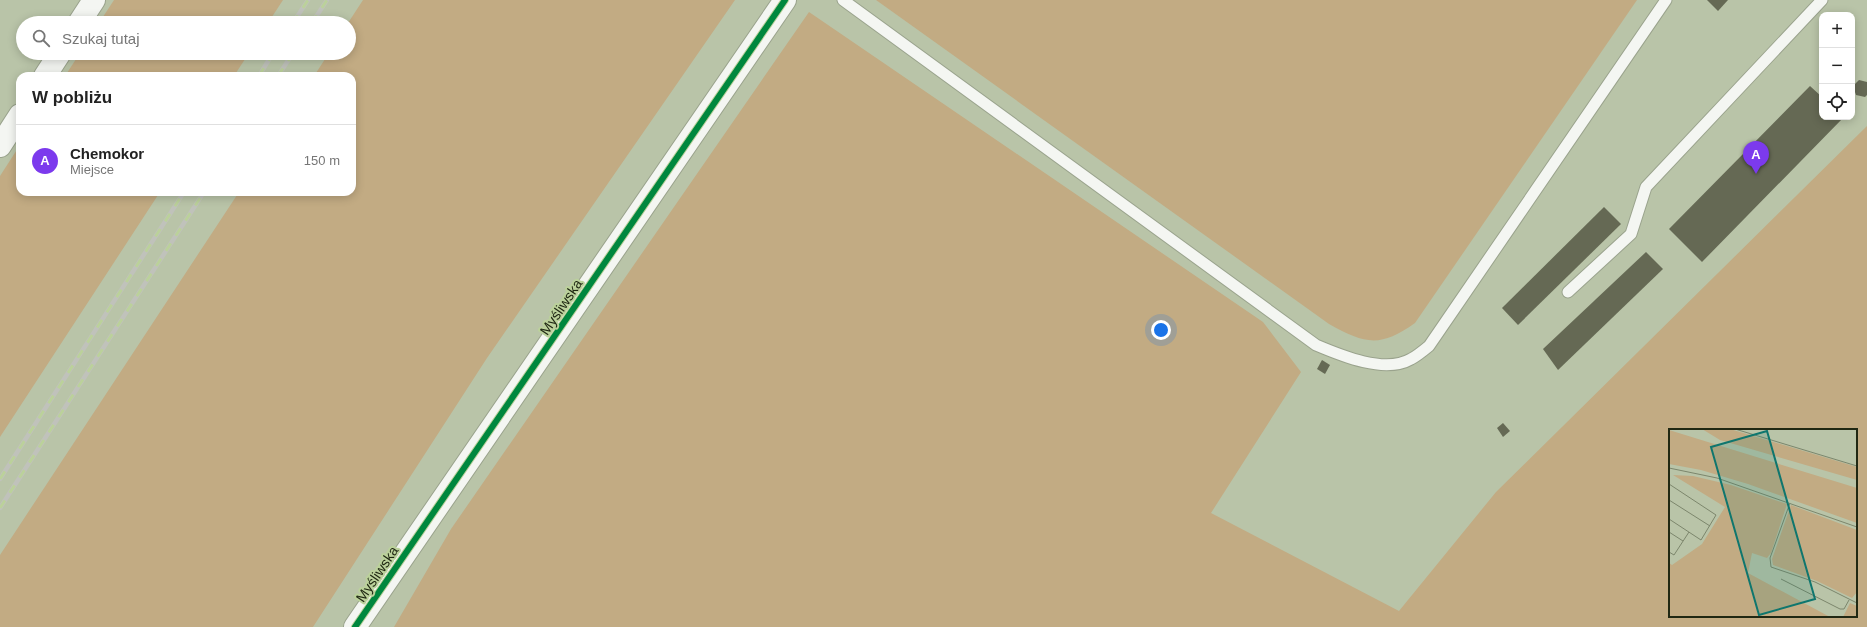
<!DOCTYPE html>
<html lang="pl">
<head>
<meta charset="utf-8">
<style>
  body { margin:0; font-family:Helvetica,sans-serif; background:#f2f2f2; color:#222 }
  .controls { position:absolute; right:12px; top:12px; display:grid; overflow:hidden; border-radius:8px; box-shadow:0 2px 10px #0003 }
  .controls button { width:36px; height:36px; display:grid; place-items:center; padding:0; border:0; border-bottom:1px solid #e0e0e0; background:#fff; color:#222; font:20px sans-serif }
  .you { position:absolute; left:1161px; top:330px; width:14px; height:14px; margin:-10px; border:3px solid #fff; border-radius:50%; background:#1a73e8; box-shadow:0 0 0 6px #1a73e833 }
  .badge { display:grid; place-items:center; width:26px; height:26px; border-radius:50%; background:#7c3aed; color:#fff; font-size:13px; font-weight:700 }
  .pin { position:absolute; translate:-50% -33px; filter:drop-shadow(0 1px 2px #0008) }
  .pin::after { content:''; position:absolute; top:21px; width:14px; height:12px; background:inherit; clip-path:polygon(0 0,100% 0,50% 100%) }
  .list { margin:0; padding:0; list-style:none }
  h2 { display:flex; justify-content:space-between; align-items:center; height:52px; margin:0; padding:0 16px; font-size:17px }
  h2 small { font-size:13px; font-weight:400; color:#767676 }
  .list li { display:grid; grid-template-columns:26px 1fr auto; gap:12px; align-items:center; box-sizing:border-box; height:72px; padding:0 16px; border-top:1px solid #e0e0e0 }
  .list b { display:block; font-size:15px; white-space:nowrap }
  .list p { margin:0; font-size:13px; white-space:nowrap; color:#767676 }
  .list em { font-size:13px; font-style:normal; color:#767676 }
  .icon { flex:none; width:22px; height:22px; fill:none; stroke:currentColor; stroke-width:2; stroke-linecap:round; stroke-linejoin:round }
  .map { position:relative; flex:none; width:1867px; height:627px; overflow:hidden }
  .search { position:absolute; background:#fff; box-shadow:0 2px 10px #0003; left:16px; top:16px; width:340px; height:44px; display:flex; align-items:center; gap:10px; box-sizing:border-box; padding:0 14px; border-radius:22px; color:#767676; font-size:15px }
  .panel { position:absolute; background:#fff; box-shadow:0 2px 10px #0003; left:16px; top:72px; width:340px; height:124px; border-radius:12px }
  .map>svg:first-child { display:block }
  .green { fill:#c2ab83; fill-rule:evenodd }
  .building { fill:#656954 }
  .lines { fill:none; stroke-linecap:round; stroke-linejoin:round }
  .service-casing { stroke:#9aa38d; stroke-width:13 }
  .minor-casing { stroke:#9aa38d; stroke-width:24 }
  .tertiary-casing { stroke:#9aa38d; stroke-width:24 }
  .service { stroke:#f4f6f2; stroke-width:11 }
  .minor { stroke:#f4f6f2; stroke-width:22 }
  .tertiary { stroke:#f4f6f2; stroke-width:22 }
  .rail-casing { stroke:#c0c2bb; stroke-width:4.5 }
  .rail { stroke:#bbd19b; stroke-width:3; stroke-dasharray:9; stroke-linecap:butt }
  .cycleway-casing { stroke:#bbd19b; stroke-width:8 }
  .cycleway { stroke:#00873e; stroke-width:6 }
  .labels { text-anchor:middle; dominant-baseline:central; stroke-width:4; stroke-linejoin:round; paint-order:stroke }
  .street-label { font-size:14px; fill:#202813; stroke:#bbd19b }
  .inset-road { fill:none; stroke:#7c866c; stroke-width:1 }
  .view { fill:#0f766e; fill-opacity:0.15; stroke:#0f766e; stroke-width:2 }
  .inset-edge { fill:none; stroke:#202813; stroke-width:2 }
</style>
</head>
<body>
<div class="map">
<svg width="1867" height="627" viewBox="0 0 1867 627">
  <rect width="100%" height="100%" fill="#b9c4a8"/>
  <g class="green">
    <path d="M114 0H283L268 23H99Z"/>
    <path d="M363 0H735L487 358 313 627H0V555L239 192H352V76H314L329 53H349L348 23Z"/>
    <path d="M876 0H1637L1415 323C1380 348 1365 344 1329 324Z"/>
    <path d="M809 12 1263 322 1301 372 1211 513 1399 611 1496 492 1867 126V627H394L451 529ZM1670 430H1856V616H1670Z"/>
    <path d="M80 53H249L234 76H65Z"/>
    <path d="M20 145V192H160L0 437V176Z"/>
  </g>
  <g class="building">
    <path d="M1707 0H1728L1718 11Z"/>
    <path d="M1859 80 1867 82V95L1865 97 1856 95 1853 86Z"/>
    <path d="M1810 86 1822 97V117L1843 118 1702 262 1669 229Z"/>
    <path d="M1604 207 1621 224 1518 325 1502 308Z"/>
    <path d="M1646 252 1663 269 1558 370 1543 349Z"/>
    <path d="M1322 360 1330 365 1325 374 1317 369Z"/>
    <path d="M1503 423 1510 431 1503 437 1497 428Z"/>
  </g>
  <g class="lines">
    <g class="service-casing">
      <g id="service">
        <path d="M843 0 1316 345C1342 356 1385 374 1411 359 1417 356 1423 351 1429 346L1666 0"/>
        <path d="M1568 292 1631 234 1646 187 1822 0"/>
      </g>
    </g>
    <g class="minor-casing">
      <g id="minor">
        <path d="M79 23 94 0"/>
        <path d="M45 76 60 53"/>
        <path d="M0 146 20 115"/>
      </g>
    </g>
    <g class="tertiary-casing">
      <path id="tertiary" d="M355 627 785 0"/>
    </g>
    <use href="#service" class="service"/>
    <use href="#minor" class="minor"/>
    <use href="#tertiary" class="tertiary"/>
    <g class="rail-casing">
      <g id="rail">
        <path d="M293 23 308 0"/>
        <path d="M312 23 327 0"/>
        <path d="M259 76 273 53"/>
        <path d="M278 76 293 53"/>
        <path d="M0 479 184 192"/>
        <path d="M0 508 204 192"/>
      </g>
    </g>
    <use href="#rail" class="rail"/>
    <g class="cycleway-casing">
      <path id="cycleway" d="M355 627 785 0"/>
    </g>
    <use href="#cycleway" class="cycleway"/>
  </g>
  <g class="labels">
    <g class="street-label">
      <text transform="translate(561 307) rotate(-56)">Myśliwska</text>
      <text transform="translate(377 574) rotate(-56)">Myśliwska</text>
    </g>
  </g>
  <g transform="translate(1669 429)">
    <rect width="188" height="188" fill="#b9c4a8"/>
    <path d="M33 0H61L188 38V51L51 11ZM0 1 188 59V94L79 55 32 41 0 35ZM4 46 24 47 62 56 118 75 102 124 98 129 83 124 79 144 161 188H0V134L3 136 33 115 56 78ZM122 76 188 101V163L183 169 148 152 104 136 103 130ZM181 174 188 177V188H174Z" fill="#c2ab83"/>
    <path class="inset-road" d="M66 0 188 37M0 39 48 49 188 98M0 55 47 86 32 111 0 90M0 71 41 97M121 74 101 129 102 138 146 153 188 174M0 103 14 112M0 123 5 126 20 103M112 150 171 180H175L180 171"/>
    <path class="view" d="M98 2 146 170 90 186 42 18Z"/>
    <rect width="188" height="188" class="inset-edge"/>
  </g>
</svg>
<div class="controls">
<button>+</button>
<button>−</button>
<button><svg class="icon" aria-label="locate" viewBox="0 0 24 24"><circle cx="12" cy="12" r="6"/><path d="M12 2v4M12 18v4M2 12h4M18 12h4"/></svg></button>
</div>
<div class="you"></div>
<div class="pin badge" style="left:1756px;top:174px">A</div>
<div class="search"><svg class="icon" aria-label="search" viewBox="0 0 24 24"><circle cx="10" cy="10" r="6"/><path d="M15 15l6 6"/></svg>Szukaj tutaj</div>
<section class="panel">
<h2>W pobliżu<small></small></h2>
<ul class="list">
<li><span class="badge">A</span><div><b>Chemokor</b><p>Miejsce</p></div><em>150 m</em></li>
</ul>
</section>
</div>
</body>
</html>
